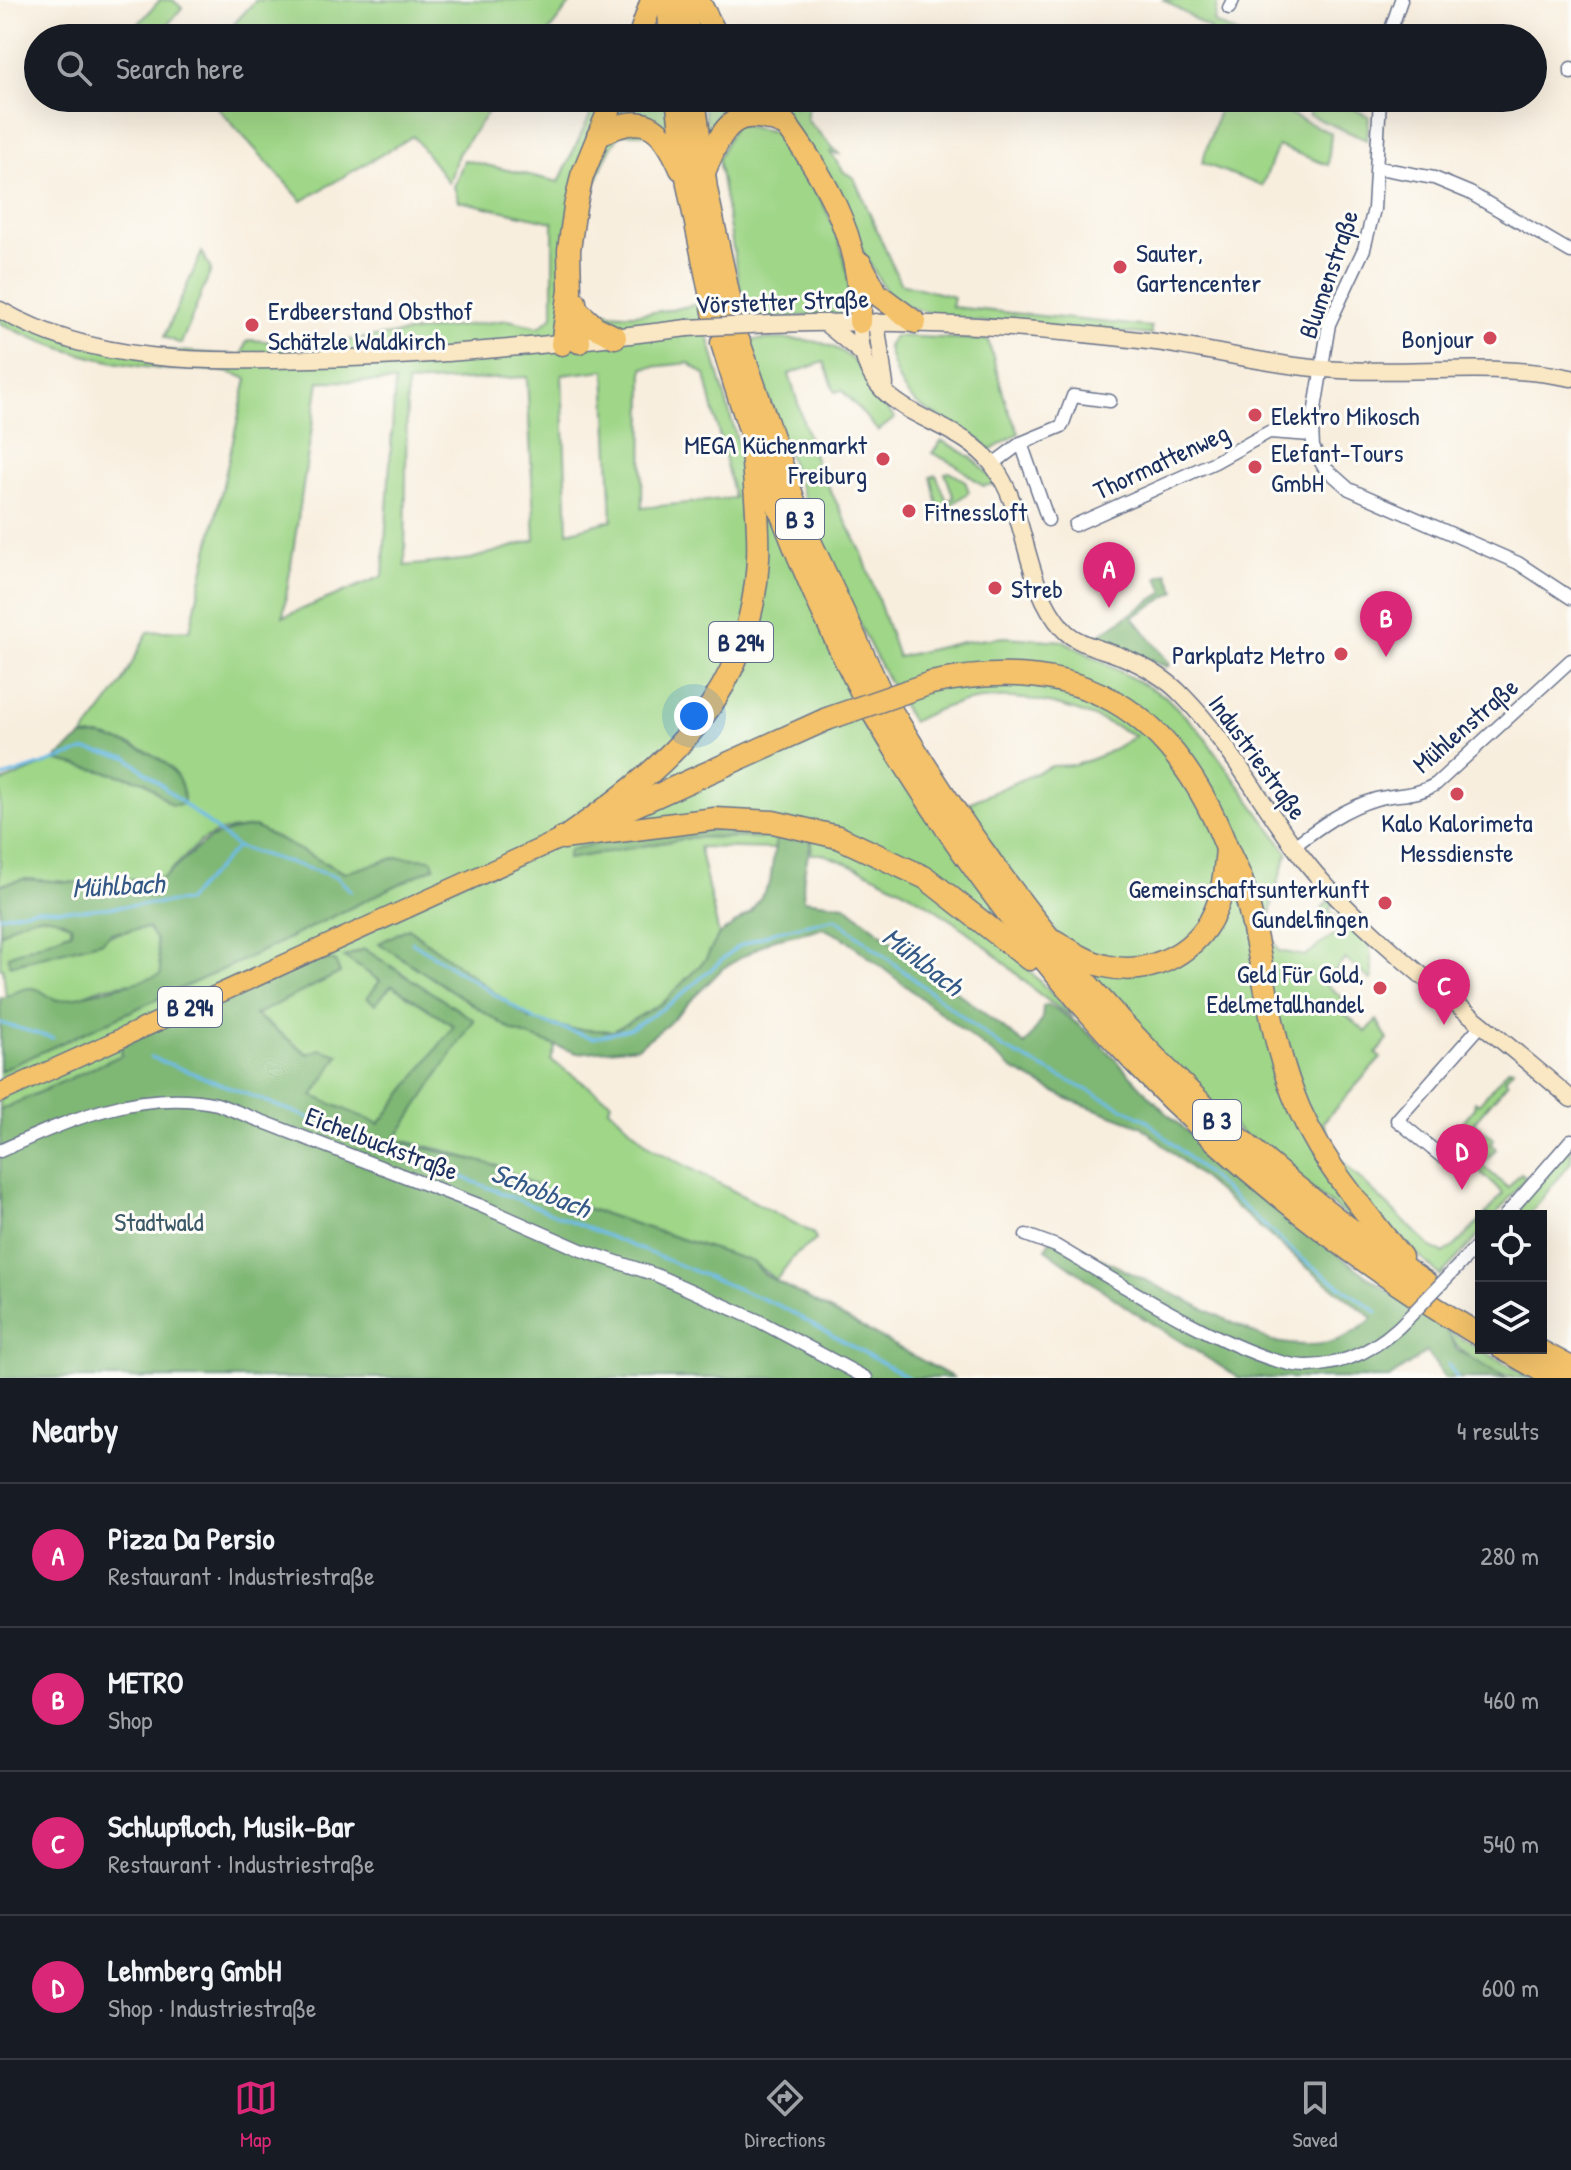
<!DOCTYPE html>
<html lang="en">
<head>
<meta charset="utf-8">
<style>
  body { margin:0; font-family:"Patrick Hand",sans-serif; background:#20242c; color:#f1f3f6 }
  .controls { position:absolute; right:24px; bottom:24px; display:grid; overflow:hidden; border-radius:0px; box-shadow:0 8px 32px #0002 }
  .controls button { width:72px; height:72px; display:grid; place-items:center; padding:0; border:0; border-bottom:2px solid #363941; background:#171b24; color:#f1f3f6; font:40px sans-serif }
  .you { position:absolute; left:694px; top:716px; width:28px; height:28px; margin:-20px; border:6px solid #fff; border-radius:50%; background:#1a73e8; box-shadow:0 0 0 12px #1a73e833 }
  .badge { display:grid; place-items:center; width:52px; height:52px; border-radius:50%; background:#db2777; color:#fff; font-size:26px; font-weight:700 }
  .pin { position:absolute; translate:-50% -66px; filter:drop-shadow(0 2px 4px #0008) }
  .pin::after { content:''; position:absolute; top:42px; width:28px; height:24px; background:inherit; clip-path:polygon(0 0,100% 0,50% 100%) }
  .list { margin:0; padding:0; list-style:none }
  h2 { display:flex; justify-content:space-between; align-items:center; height:104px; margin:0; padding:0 32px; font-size:34px }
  h2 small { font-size:26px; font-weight:400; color:#9ea1a6 }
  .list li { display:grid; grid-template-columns:52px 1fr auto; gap:24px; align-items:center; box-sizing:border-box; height:144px; padding:0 32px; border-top:2px solid #363941 }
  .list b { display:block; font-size:30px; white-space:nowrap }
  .list p { margin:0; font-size:26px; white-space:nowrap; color:#9ea1a6 }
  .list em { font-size:26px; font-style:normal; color:#9ea1a6 }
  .icon { flex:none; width:44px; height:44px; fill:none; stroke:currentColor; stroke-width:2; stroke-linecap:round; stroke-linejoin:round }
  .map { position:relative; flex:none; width:1571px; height:1378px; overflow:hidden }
  .search { position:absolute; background:#171b24; box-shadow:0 8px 32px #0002; left:24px; right:24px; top:24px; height:88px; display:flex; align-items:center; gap:20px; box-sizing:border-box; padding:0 28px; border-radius:44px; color:#9ea1a6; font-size:30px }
  .sheet { height:680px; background:#171b24 }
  nav { display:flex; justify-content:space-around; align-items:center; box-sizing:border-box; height:112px; border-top:2px solid #363941; background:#171b24; font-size:22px; color:#9ea1a6 }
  nav a { display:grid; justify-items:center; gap:4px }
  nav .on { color:#db2777 }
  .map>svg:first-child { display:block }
  .green { fill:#9fd687; stroke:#5d8272; stroke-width:2; fill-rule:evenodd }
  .forest { fill:#7fb774; stroke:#4d7369; stroke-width:2 }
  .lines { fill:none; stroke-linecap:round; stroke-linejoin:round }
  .stream { stroke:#6ebce8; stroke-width:3 }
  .street-casing { stroke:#68728b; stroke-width:15 }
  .secondary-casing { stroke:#68728b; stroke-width:19 }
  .primary-casing { stroke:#68728b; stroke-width:21 }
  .highway-casing { stroke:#68728b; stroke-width:25 }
  .street { stroke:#fff; stroke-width:12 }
  .secondary { stroke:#fae7c3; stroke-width:16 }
  .primary { stroke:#f3c26a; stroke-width:18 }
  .highway { stroke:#f3c26a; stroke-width:22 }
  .street-bridge-casing { stroke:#68728b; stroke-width:15; stroke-linecap:butt }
  .secondary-bridge-casing { stroke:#68728b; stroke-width:19; stroke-linecap:butt }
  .highway-bridge-casing { stroke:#68728b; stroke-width:25; stroke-linecap:butt }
  .street-bridge { stroke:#fff; stroke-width:12 }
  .secondary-bridge { stroke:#fae7c3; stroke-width:16 }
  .highway-bridge { stroke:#f3c26a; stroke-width:22 }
  .poi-dot { fill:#d1495b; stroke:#fdfcf7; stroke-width:3 }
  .labels { text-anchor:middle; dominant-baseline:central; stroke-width:6; stroke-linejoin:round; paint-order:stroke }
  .shield { fill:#fdfcf7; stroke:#5f6c8c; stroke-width:2 }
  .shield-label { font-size:24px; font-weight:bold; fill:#1b2f5e }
  .poi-label { font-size:26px; fill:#1b2f5e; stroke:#fdfcf7; text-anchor:start }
  .street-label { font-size:26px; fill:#1b2f5e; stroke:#fdfcf7 }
  .park-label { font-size:26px; fill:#3c5968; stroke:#fdfcf7 }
  .water-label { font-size:28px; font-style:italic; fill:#345987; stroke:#fdfcf7 }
</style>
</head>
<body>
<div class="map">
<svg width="1571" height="1378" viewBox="0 0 1571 1378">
  <rect width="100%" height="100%" fill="#fdfcf7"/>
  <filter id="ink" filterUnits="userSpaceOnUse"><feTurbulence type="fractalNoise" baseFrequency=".0125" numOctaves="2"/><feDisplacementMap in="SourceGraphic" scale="16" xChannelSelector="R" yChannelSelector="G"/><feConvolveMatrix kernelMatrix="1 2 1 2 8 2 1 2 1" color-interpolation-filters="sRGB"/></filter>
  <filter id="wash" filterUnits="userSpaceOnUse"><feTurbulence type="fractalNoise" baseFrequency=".006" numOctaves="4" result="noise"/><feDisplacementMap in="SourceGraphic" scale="32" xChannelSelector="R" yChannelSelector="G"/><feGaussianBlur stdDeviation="1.8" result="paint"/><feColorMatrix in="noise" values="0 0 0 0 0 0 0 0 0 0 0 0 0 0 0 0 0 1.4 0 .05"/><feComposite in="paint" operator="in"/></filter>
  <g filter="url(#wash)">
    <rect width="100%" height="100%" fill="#f8eede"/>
    <g class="green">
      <path d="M160 0H173L182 8 156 38H134L138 33 134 29Z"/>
      <path d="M256 0H573L544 38H221Z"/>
      <path d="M1164 0H1218L1214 23 1248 38H1206L1210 29Z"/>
      <path d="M209 98H498L458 154 449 183 413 136 302 201Z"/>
      <path d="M598 98H666L673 165 650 134H621C595 160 557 289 601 310 622 320 676 309 699 304L747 475 762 481 1023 943 1024 965 1074 1017C1038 999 1014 969 983 944 931 902 886 877 823 854H811L813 837 692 827 567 859 695 837 776 838V849L699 847 719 935 705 960 664 1002 613 1031 570 1029 530 1019 487 989 380 943 513 1031 556 1045 551 1060 611 1102 609 1108 650 1147 813 1233 816 1240 794 1256 776 1280 753 1262 561 1200 527 1181 451 1152 395 1139 474 1020 365 949 345 957 380 981 368 998 375 1004 391 985 454 1026 379 1124 313 1096 339 1055 308 1054 255 1014 122 1055 0 1110V1071L254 955 434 867 398 857 345 873 254 827 220 831 201 841 163 878 80 883 24 879 0 885V783L54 760 144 781 172 805 101 736 82 737 121 685 148 632 190 630 247 379C222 366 189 371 161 369 104 363 51 349 0 323V304L103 345 242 356 246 342 251 340 311 345 508 320 539 327 553 316V222L459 201 454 187 464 160 559 182ZM689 363 705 375 734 498 642 508 643 368ZM605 370 612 520 568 532 562 375ZM527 377 535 540 471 559 405 566 407 383ZM319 381 395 382 383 576 283 617Z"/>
      <path d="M702 98H755L760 104 709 140Z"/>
      <path d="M772 98H788L796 107 805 98H815L807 111V120L839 154 830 152 844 172 854 178 900 283 954 297 952 307 1151 327V335C1088 329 939 328 890 298Z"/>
      <path d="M1223 98H1279L1276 108 1331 133 1328 165 1278 146 1262 186 1202 163Z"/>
      <path d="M1315 98H1329L1369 116 1367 140 1309 115Z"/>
      <path d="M735 124 786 134C812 183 856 250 848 308L840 314 745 319 718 159Z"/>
      <path d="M202 252 211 270 181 344 164 337Z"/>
      <path d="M894 336 988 340 1007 407 1019 433 991 450C941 402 906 428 888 347Z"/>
      <path d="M750 340C791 339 838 333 863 373 874 390 880 404 895 418L878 431 842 390 835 392 824 362 789 374 815 460 862 553 898 657 962 642 1004 637 1064 641 1165 696 1199 730 1288 853C1277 885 1260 920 1279 951L1305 956 1340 930 1321 909 1329 900 1334 903 1329 910 1347 928 1354 923 1369 939 1373 977 1371 980 1345 959 1325 983 1349 1003 1343 1012 1366 1032 1377 1020 1388 1040 1376 1054 1381 1058 1323 1122 1338 1158 1433 1249 1443 1253 1455 1246 1481 1220V1233L1440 1276 1383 1221 1371 1234C1301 1183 1231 1129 1170 1067 1093 987 1028 895 962 806L1052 766 1076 765 1105 754 1135 736C1062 698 987 680 912 722 841 603 791 473 750 340Z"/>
      <path d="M942 441C965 452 981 462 995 484L983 486 956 465 932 453Z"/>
      <path d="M950 472 965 481 969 492 940 513 931 477 936 475 947 501 954 498 945 473Z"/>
      <path d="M28 916 56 917 71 925 72 931 9 956 10 965C58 956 100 933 148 928L156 940 162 974C142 985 121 982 100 989 87 993 78 999 64 1000 35 1002 49 977 6 998L3 968H0V934Z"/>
      <path d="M1509 1068 1513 1069 1505 1079 1508 1082 1474 1122 1494 1139 1491 1144 1496 1149 1482 1165 1508 1188 1521 1173 1526 1177 1495 1216H1484L1503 1193 1447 1141 1474 1108 1475 1101 1479 1104Z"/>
      <path d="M1571 1144V1162L1528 1216H1508Z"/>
      <path d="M1446 1330 1531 1378C1496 1378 1463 1361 1446 1330Z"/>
    </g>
    <g class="forest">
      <path d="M1167 573 1176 591 1133 617 1170 664 1168 667 1098 642 1100 634 1164 592 1158 577Z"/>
      <path d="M101 736C137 746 185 759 184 804L172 805 144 781 54 760 82 737Z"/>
      <path d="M753 826 813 836C807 859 801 877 804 900L845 905 1025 1045 1042 1020 1043 1006 1048 1005C1098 1030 1131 1081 1173 1119 1259 1196 1349 1267 1446 1330L1457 1350 1506 1378H1445L1427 1352 1389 1378H1239L1132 1311 1045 1249 1053 1235 1270 1341C1312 1349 1341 1347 1373 1318L1309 1269 1141 1126 1068 1099 1014 1070 844 938 823 928 771 940 722 969 667 1025 638 1047 577 1053 513 1031 379 943 408 928 530 1019 570 1029 613 1031 664 1002 705 960 719 935 751 912 770 883 776 838 695 837 567 859 569 850 617 838Z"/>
      <path d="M255 827 344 873 398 857 432 859 434 867 254 955 0 1071V998C10 997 19 988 30 988 42 987 46 998 58 1000 65 1001 155 978 161 974L156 940 148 928 111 933 103 941 10 965 8 956 72 931 71 925C44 910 24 916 0 934V885L24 879 80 883 163 878C203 847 200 833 255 827Z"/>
      <path d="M364 949 474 1020 395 1140 498 1166 561 1200 753 1262 765 1275 954 1378H0V1110L122 1055 120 1045 316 959 335 961 340 973 255 1015 308 1054 320 1049 339 1055 313 1096 379 1124 454 1026 392 985 375 1004 367 998 380 981 344 957Z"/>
    </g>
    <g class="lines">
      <g class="stream">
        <path d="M0 778 86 750 127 757 237 847"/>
        <path d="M0 916 35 909 80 910 186 901 237 847 337 877 351 891"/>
        <path d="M412 942 535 1020 594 1038 632 1028 673 1002 737 947 774 932 835 918 1003 1048 1145 1119 1302 1259 1377 1312"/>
        <path d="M0 1023 53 1038"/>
        <path d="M151 1057 467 1179 780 1306 909 1378"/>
        <path d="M1448 1364 1457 1378"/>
      </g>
    </g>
  </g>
  <g filter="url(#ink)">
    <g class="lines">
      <g class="street-casing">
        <g id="street">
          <path d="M1229 8 1233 0"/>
          <path d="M1388 38 1401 0"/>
          <path d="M1571 68V73"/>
          <path d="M1380 98 1374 209 1364 249 1329 324 1312 427 1313 447 1323 466 1349 489 1518 563 1571 598"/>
          <path d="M1379 168 1434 178 1470 193 1571 252"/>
          <path d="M1021 443 1048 520"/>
          <path d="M993 464 1021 443 1062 426 1073 396 1110 401"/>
          <path d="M1075 525 1215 462 1269 432 1311 435"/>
          <path d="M1294 846C1319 827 1345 808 1376 799 1398 793 1415 797 1436 784L1571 660"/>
          <path d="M0 1151C68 1120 141 1088 217 1104L479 1205 581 1250 656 1275 759 1321 866 1378"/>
          <path d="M1441 1156 1397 1120 1483 1023"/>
          <path d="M1505 1216 1571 1140"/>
          <path d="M1026 1235 1056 1246C1111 1278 1250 1367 1308 1366 1349 1365 1383 1345 1410 1316"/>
          <path d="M1459 1265 1481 1242"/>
        </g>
      </g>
      <g class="secondary-casing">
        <g id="secondary">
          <path d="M0 310C96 365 206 362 313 359 438 357 562 344 687 328"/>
          <path d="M860 322C857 421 950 410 992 464 1029 512 1022 583 1063 629 1077 645 1104 649 1123 657 1145 666 1167 679 1183 696 1240 754 1273 829 1329 889 1401 967 1492 1028 1571 1099"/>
          <path d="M876 322 885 385"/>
          <path d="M825 323 864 355"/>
          <path d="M770 324C899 319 1028 326 1156 342 1212 350 1268 365 1324 369 1406 376 1491 361 1571 378"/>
        </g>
      </g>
      <g class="primary-casing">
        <path id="primary" d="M0 1093 569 835"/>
      </g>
      <g class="highway-casing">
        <g id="highway">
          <path d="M668 0 671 38"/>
          <path d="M685 0 688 38"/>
          <path d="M698 0 718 38"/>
          <path d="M639 38 652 0"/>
          <path d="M677 98 688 184 715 317"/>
          <path d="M694 98 706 189 733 316"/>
          <path d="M766 98C818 164 863 234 860 322"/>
          <path d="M598 136C643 111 661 123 681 169"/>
          <path d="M705 170C724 124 735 103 788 126"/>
          <path d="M861 264 877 294 915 322"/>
          <path d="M575 302 579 342"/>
          <path d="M578 311 595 327 615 337"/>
          <path d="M739 342 802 524 879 689"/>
          <path d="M722 343C759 465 805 582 863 695"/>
          <path d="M562 344 570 290 569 250 575 207 582 176 614 98"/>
          <path d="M931 683C1079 652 1172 708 1226 846 1231 859 1239 871 1243 885 1263 953 1267 1025 1292 1091 1315 1155 1360 1205 1401 1257"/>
          <path d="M888 706C1028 940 1199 1131 1426 1283"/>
          <path d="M872 711C1027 972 1217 1181 1481 1336"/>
          <path d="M614 815 827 719"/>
          <path d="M569 835C672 763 751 695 758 559 760 518 753 477 751 436"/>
          <path d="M563 838 715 819 773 822 838 837 926 878 1029 959"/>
          <path d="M1055 941C1071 951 1087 962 1105 966 1152 978 1202 950 1218 904 1224 887 1225 867 1227 849"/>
          <path d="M1502 1348 1555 1378"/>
          <path d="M1534 1348 1571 1368"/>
        </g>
      </g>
      <use href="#street" class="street"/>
      <use href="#secondary" class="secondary"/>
      <use href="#primary" class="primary"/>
      <use href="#highway" class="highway"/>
      <g class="street-bridge-casing">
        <path id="street-bridge" d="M1410 1316 1459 1265"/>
      </g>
      <g class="secondary-bridge-casing">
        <path id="secondary-bridge" d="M687 328 770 324"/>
      </g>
      <g class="highway-bridge-casing">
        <path id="highway-bridge" d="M827 719 931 683"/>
      </g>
      <use href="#street-bridge" class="street-bridge"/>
      <use href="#secondary-bridge" class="secondary-bridge"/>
      <use href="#highway-bridge" class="highway-bridge"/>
    </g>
  </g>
  <g class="poi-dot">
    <circle cx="1120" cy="267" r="8"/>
    <circle cx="252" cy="325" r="8"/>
    <circle cx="1490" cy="338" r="8"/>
    <circle cx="1255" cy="415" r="8"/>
    <circle cx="883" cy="459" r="8"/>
    <circle cx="1255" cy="467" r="8"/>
    <circle cx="909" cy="511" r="8"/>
    <circle cx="995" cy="588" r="8"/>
    <circle cx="1341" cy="654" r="8"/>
    <circle cx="1457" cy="794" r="8"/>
    <circle cx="1385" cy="903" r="8"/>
    <circle cx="1380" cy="988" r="8"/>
  </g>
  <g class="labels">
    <g class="shield">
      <rect x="776" y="499" width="48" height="40" rx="6"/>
      <rect x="709" y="622" width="64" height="40" rx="6"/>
      <rect x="158" y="987" width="64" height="40" rx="6"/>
      <rect x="1193" y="1100" width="48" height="40" rx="6"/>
    </g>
    <g class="shield-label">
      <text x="800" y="519">B 3</text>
      <text x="741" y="642">B 294</text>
      <text x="190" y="1007">B 294</text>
      <text x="1217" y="1120">B 3</text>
    </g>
    <g class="poi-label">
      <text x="1136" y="252">Sauter,<tspan x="1136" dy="30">Gartencenter</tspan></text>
      <text x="268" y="310">Erdbeerstand Obsthof<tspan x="268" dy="30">Schätzle Waldkirch</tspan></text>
      <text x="1474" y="338" text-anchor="end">Bonjour</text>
      <text x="1271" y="415">Elektro Mikosch</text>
      <text x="867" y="444" text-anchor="end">MEGA Küchenmarkt<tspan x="867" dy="30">Freiburg</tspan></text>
      <text x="1271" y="452">Elefant-Tours<tspan x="1271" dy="30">GmbH</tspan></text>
      <text x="925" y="511">Fitnessloft</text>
      <text x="1011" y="588">Streb</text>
      <text x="1325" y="654" text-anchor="end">Parkplatz Metro</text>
      <text x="1457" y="822" text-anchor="middle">Kalo Kalorimeta<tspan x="1457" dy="30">Messdienste</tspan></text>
      <text x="1369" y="888" text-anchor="end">Gemeinschaftsunterkunft<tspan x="1369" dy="30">Gundelfingen</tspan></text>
      <text x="1364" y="973" text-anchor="end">Geld Für Gold,<tspan x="1364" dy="30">Edelmetallhandel</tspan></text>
    </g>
    <g class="street-label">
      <text transform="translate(1328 274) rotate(-71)">Blumenstraße</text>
      <text transform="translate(782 301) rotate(-2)">Vörstetter Straße</text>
      <text transform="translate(1161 461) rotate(-25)">Thormattenweg</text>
      <text transform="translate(1465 725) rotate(-41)">Mühlenstraße</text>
      <text transform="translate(1258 757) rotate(54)">Industriestraße</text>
      <text transform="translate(382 1143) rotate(21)">Eichelbuckstraße</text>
    </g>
    <g class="park-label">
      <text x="159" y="1221">Stadtwald</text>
    </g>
    <g class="water-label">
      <text transform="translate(118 885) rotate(-3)">Mühlbach</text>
      <text transform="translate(923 961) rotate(38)">Mühlbach</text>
      <text transform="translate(541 1190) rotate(22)">Schobbach</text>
    </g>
  </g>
</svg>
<div class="controls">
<button><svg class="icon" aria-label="locate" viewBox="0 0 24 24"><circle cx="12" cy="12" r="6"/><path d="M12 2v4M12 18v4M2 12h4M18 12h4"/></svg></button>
<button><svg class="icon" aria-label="layers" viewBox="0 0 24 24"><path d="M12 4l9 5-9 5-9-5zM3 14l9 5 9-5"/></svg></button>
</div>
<div class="you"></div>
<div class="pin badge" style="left:1109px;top:608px">A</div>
<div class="pin badge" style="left:1386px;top:657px">B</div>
<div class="pin badge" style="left:1444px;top:1025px">C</div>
<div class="pin badge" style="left:1462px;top:1190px">D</div>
<div class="search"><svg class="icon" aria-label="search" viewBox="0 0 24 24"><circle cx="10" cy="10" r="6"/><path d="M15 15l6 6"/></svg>Search here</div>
</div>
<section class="sheet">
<h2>Nearby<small>4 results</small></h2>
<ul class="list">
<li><span class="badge">A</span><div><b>Pizza Da Persio</b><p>Restaurant · Industriestraße</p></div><em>280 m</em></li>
<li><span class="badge">B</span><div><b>METRO</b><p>Shop</p></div><em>460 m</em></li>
<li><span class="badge">C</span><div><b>Schlupfloch, Musik-Bar</b><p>Restaurant · Industriestraße</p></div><em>540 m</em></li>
<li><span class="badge">D</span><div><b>Lehmberg GmbH</b><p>Shop · Industriestraße</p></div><em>600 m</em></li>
</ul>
</section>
<nav>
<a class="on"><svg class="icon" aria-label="map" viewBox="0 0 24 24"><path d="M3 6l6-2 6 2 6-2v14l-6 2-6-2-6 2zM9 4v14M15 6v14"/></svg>Map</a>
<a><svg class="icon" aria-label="directions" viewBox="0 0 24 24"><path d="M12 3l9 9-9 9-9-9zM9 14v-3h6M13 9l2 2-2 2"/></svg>Directions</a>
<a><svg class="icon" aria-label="saved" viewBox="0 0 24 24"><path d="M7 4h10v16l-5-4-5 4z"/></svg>Saved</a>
</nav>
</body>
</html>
